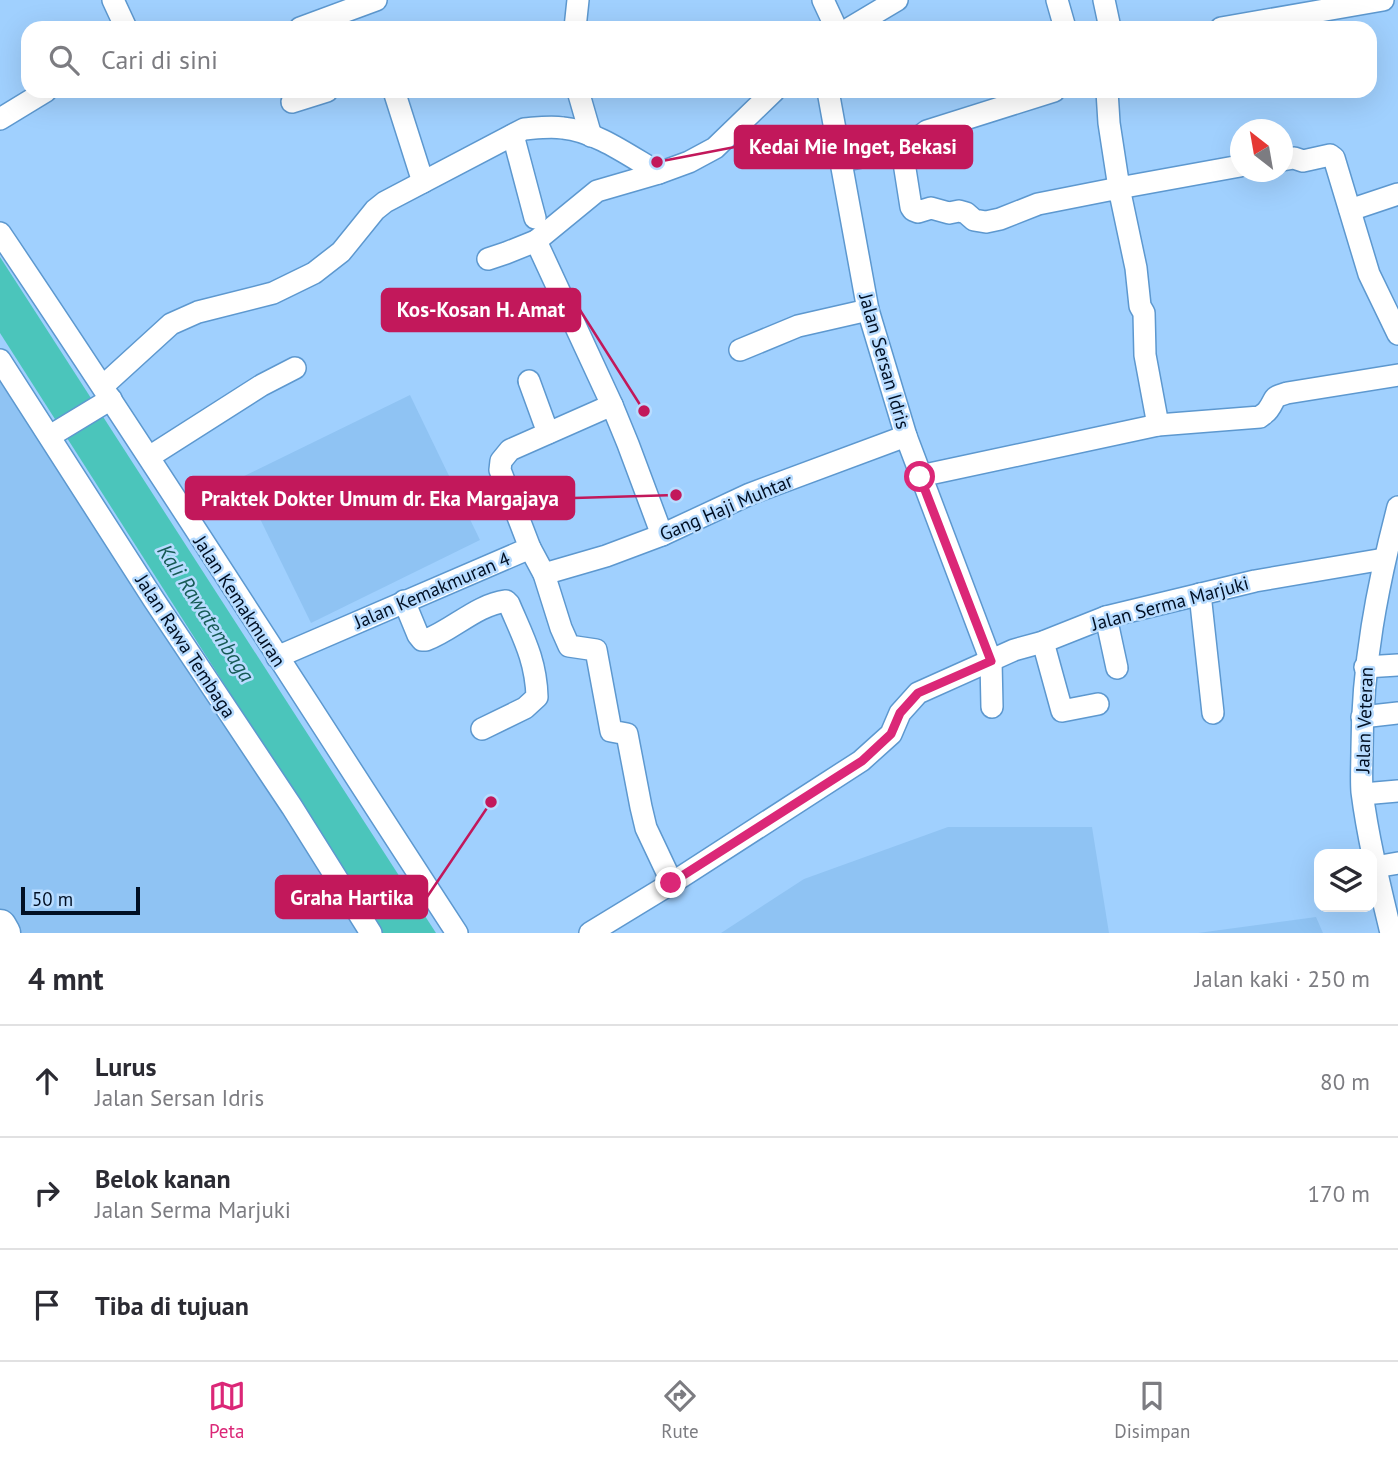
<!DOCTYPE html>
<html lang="id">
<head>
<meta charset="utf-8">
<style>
  body { margin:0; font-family:"PT Sans",sans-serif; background:#f7f7f7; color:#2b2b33 }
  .controls { position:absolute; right:21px; bottom:21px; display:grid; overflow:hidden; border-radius:14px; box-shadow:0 7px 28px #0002 }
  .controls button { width:63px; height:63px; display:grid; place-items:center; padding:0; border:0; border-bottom:2px solid #e1e1e2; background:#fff; color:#2b2b33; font:35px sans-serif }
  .compass { position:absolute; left:1230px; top:119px; width:63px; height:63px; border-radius:50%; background:#fff; box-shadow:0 7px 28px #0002; rotate:329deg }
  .scale { position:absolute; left:21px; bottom:18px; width:119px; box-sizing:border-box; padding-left:7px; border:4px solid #000f23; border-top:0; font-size:19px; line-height:24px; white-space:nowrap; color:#000f23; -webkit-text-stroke:5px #b8dcff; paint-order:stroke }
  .stop { position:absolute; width:21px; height:21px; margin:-16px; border:5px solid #db2777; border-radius:50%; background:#fff }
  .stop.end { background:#db2777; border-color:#fff; box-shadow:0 2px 7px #0008 }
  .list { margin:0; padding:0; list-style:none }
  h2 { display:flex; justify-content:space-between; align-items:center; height:91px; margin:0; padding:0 28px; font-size:30px }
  h2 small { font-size:23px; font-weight:400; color:#7c7c81 }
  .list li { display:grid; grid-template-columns:46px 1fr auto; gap:21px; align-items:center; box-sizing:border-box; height:112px; padding:0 28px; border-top:2px solid #e1e1e2 }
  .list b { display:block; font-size:26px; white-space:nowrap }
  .list p { margin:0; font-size:23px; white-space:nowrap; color:#7c7c81 }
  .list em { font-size:23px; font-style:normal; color:#7c7c81 }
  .icon { flex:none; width:38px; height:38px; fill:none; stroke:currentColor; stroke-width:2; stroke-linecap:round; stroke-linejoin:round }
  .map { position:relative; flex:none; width:1398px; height:933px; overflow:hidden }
  .search { position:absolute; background:#fff; box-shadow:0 7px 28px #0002; left:21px; right:21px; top:21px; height:77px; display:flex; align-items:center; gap:18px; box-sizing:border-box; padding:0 24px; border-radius:21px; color:#7c7c81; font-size:26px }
  .sheet { height:427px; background:#fff }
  nav { display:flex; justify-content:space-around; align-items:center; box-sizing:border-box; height:98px; border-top:2px solid #e1e1e2; background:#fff; font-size:19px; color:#7c7c81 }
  nav a { display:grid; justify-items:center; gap:4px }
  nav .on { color:#db2777 }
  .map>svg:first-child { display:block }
  .built { fill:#8fc3f3 }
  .water { fill:#4bc5bb }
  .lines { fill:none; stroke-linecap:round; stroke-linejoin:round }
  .minor-casing { stroke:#5d98cf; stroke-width:24 }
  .highway-casing { stroke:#5d98cf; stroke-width:35 }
  .minor { stroke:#fff; stroke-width:21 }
  .highway { stroke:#fff; stroke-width:32 }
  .route { stroke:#db2777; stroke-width:9 }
  .labels { text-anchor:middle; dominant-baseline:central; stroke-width:5; stroke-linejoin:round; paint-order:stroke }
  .street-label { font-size:19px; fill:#000f23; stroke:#b8dcff }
  .water-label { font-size:21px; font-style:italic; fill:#165a55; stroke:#b8dcff }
  .leader { fill:none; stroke:#c2185b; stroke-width:2.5 }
  .callout-dot { fill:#c2185b; stroke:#b8dcff; stroke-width:2.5 }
  .callout { fill:#c2185b; stroke:#c2185b; stroke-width:2.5 }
  .callout-label { font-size:21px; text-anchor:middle; font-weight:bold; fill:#fff }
</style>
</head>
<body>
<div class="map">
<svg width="1398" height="933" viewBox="0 0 1398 933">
  <rect width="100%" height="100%" fill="#a0d0fe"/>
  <g class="built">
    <path d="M0 360 372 933H0Z"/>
    <path d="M410 395 480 540 311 623 240 478Z"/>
    <path d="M948 827H1092L1109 933H721L804 879Z"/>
    <path d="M1316 917 1323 933H1198Z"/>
  </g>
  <path class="water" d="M0 257 436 933H383L0 333Z"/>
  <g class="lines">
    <g class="minor-casing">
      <g id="minor">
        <path d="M113 0 126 28"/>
        <path d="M823 0 836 28"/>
        <path d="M1057 0 1065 28"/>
        <path d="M1104 0 1110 28"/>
        <path d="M300 28 376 0"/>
        <path d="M575 28 578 0"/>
        <path d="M850 28 897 0"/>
        <path d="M1221 28 1383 0"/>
        <path d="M394 91 423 182"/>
        <path d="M578 91 591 136"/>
        <path d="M828 91 868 310 906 436 991 661 992 707"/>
        <path d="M1107 91 1109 123 1119 188 1240 166"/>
        <path d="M292 102 327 91"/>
        <path d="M0 119 46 91"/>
        <path d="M513 135 535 218"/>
        <path d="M902 150 911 207 913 210 918 212 931 208 949 213 959 211 966 213 974 220 986 222 1000 219 1038 204 1119 188 1136 268 1140 306 1144 313 1145 355 1158 425"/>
        <path d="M1282 160 1294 158 1303 161 1330 155 1334 158 1369 274 1398 334"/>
        <path d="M841 161 913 147 919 137 927 131 1054 91"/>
        <path d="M1350 210 1398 194"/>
        <path d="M0 233C156 464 305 700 457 933"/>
        <path d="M488 259 506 253 536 241"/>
        <path d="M740 350 798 326 868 310"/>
        <path d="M0 360 154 600 292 807 371 933"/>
        <path d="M529 381 548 433"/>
        <path d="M103 386 171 324 198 312 273 293 314 273 341 252 375 210 385 202 524 129C537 128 550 126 563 128 596 131 631 157 659 173L689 162 715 148 774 91"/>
        <path d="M612 405 536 241 597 191 659 173"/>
        <path d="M50 436 111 399"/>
        <path d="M149 457 262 385 295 368"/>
        <path d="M920 476 1158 425 1260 417C1262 415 1266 413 1268 410 1277 398 1270 398 1287 393L1398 375"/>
        <path d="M530 548 544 574 561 628 569 646 596 650 611 731 627 734 641 807 646 828 672 883"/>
        <path d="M544 574 606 556 662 535 750 494 906 436"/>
        <path d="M1200 594 1213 713"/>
        <path d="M404 601 418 635 422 640H426C453 630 476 605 506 601L509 604C523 637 536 660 537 697L525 708 482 729"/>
        <path d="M1106 617 1117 668"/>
        <path d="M1043 642 1062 711 1098 704"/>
        <path d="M277 657 530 548 500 470 501 461 510 450 612 405 628 444 662 535"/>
        <path d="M1365 667 1398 665"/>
        <path d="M1362 717 1398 713"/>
        <path d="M1363 794 1398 791"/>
        <path d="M1375 867 1398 863"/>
        <path d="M590 933 672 883 861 761 891 734 900 713 918 693 1014 650 1043 642 1106 617 1255 581 1384 559"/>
        <path d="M1391 933C1380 887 1368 839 1362 792 1361 778 1362 763 1362 749 1362 666 1377 587 1398 507"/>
      </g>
    </g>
    <g class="highway-casing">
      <path id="highway" d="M0 926 4 933"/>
    </g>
    <use href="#minor" class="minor"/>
    <use href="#highway" class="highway"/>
  </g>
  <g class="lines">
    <path class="route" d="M671 883 862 761 891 734 900 713 918 693 991 661 920 477"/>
  </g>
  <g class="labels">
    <g class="street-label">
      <text transform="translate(885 361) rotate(74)">Jalan Sersan Idris</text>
      <text transform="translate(726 507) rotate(-23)">Gang Haji Muhtar</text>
      <text transform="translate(432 590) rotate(-23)">Jalan Kemakmuran 4</text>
      <text transform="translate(240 601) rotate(57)">Jalan Kemakmuran</text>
      <text transform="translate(1170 603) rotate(-15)">Jalan Serma Marjuki</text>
      <text transform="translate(186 646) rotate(57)">Jalan Rawa Tembaga</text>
      <text transform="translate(1364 720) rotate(-88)">Jalan Veteran</text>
    </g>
    <g class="water-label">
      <text transform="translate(206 613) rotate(57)">Kali Rawatembaga</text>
    </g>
  </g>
  <path class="leader" d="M657 162L735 147M644 411L580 310M676 495L574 498M491 802L427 897"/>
  <g class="callout-dot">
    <circle cx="657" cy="162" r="7"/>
    <circle cx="644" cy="411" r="7"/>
    <circle cx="676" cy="495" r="7"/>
    <circle cx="491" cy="802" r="7"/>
  </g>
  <g class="callout">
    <rect x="735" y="126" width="237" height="42" rx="7"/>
    <rect x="382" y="289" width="198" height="42" rx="7"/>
    <rect x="186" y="477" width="388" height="42" rx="7"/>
    <rect x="276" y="876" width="151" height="42" rx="7"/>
  </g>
  <g class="callout-label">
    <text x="853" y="154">Kedai Mie Inget, Bekasi</text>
    <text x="481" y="317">Kos-Kosan H. Amat</text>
    <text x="380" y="506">Praktek Dokter Umum dr. Eka Margajaya</text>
    <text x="352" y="905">Graha Hartika</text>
  </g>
</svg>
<div class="controls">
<button><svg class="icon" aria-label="layers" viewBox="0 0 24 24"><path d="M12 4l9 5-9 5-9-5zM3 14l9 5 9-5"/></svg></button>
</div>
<svg class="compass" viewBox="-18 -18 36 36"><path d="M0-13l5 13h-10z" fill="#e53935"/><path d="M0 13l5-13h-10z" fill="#7c7c81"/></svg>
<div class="scale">50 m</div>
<div class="stop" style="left:920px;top:477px"></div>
<div class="stop end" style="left:671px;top:883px"></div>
<div class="search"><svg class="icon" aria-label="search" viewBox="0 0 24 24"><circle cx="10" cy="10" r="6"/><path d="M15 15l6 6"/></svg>Cari di sini</div>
</div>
<section class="sheet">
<h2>4 mnt<small>Jalan kaki · 250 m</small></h2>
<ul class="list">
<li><svg class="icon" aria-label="ahead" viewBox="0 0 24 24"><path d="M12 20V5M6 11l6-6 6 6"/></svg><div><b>Lurus</b><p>Jalan Sersan Idris</p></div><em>80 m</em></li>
<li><svg class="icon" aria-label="right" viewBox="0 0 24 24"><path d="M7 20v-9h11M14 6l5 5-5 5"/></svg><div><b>Belok kanan</b><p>Jalan Serma Marjuki</p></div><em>170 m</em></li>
<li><svg class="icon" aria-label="arrive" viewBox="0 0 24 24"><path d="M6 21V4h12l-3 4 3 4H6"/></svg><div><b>Tiba di tujuan</b></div></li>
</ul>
</section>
<nav>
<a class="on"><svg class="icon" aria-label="map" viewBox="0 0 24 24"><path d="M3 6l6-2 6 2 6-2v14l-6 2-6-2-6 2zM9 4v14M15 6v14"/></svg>Peta</a>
<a><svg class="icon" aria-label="directions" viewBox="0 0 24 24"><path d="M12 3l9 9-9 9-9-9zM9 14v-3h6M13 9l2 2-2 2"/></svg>Rute</a>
<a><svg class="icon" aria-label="saved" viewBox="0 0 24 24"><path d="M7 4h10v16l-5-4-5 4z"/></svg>Disimpan</a>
</nav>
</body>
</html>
